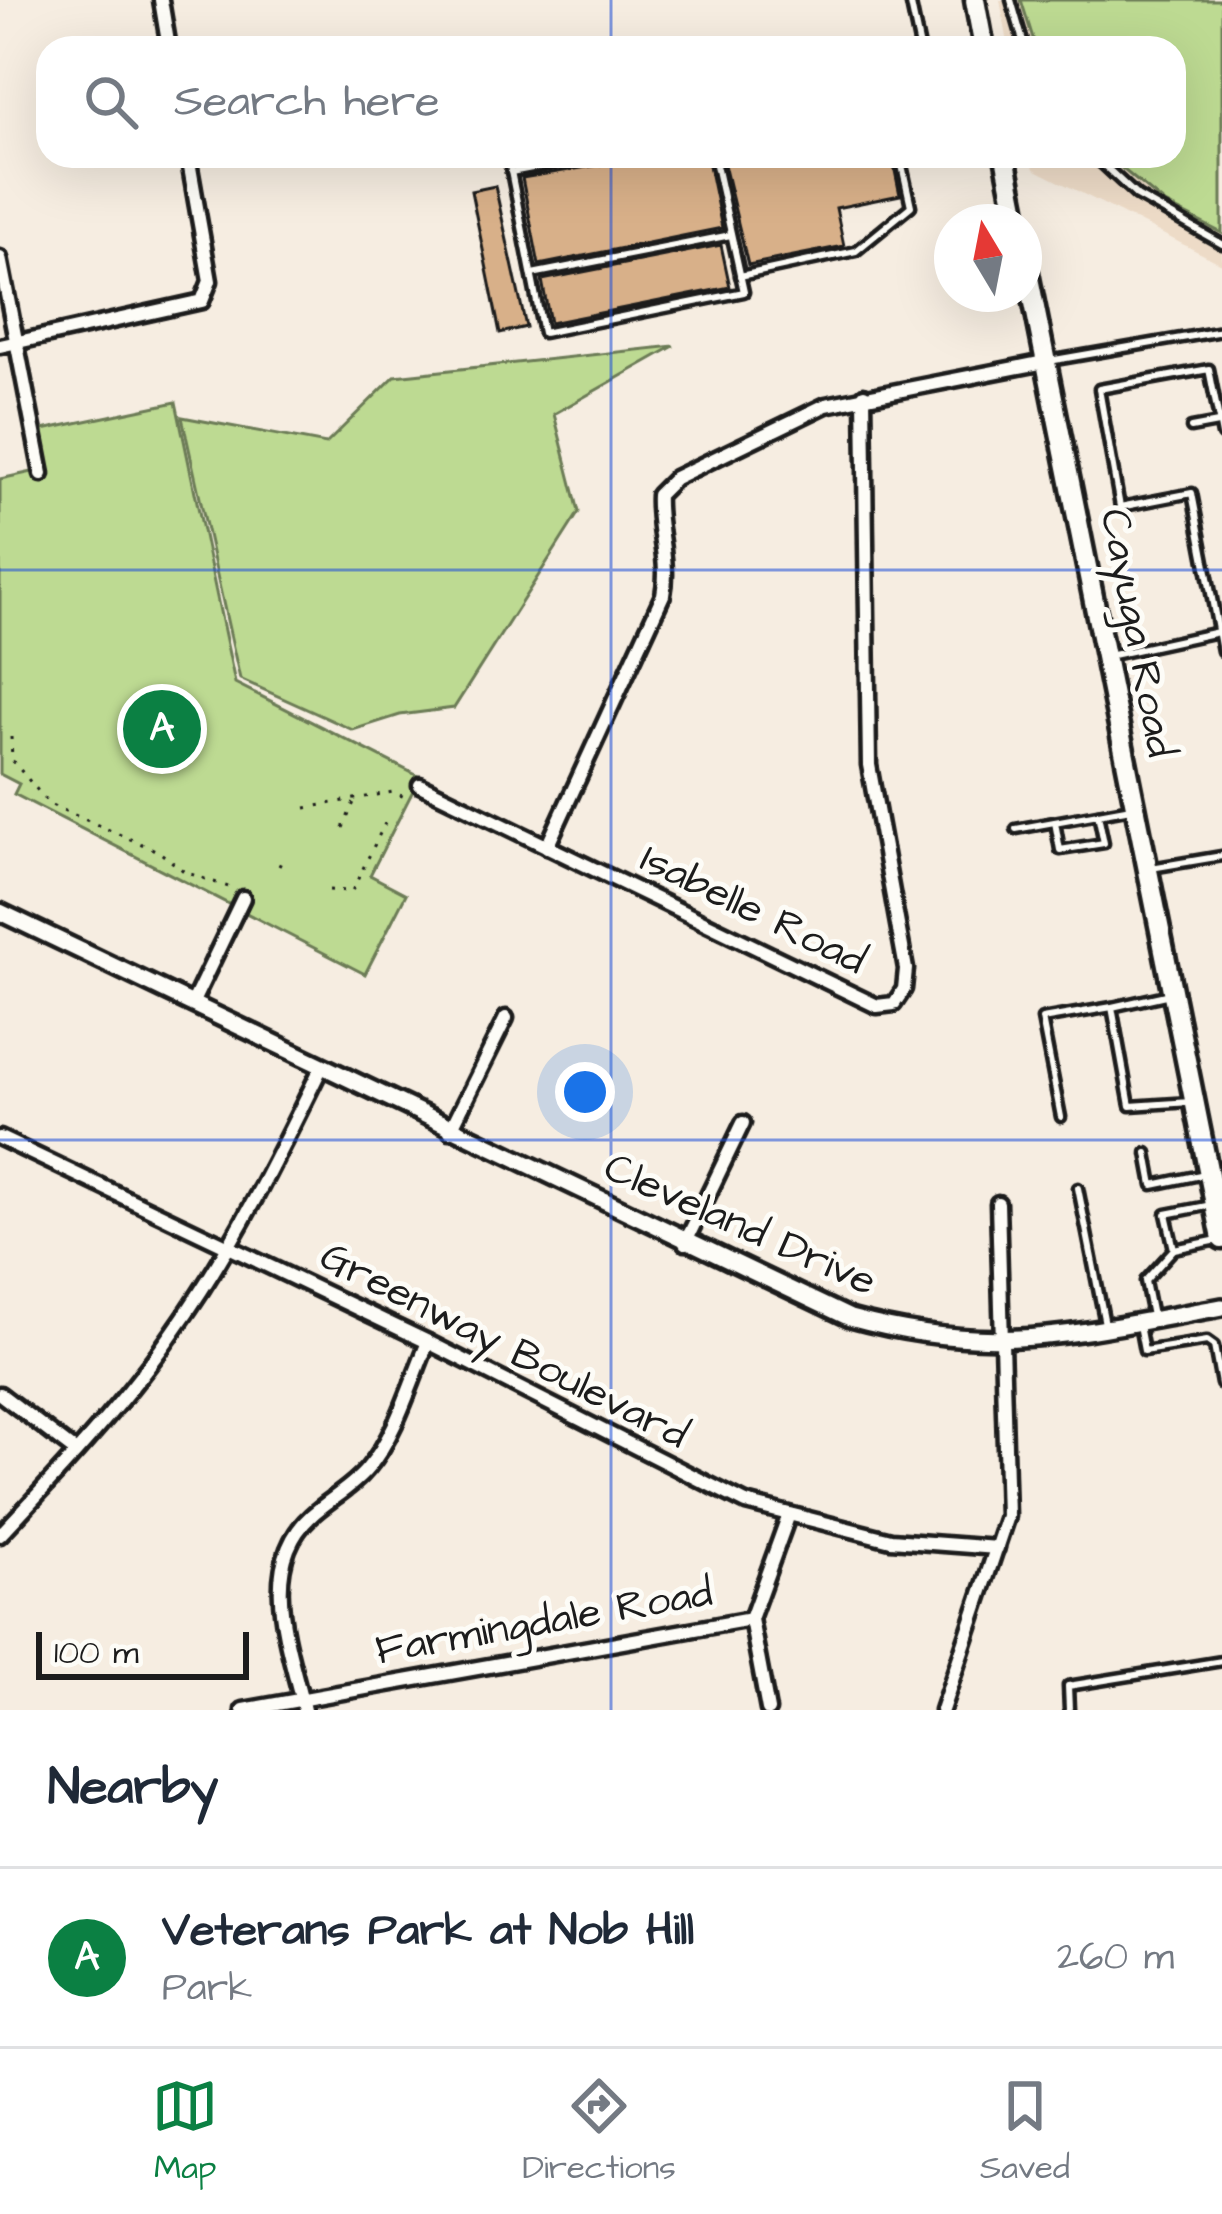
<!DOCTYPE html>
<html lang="en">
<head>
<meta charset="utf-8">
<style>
  body { margin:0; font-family:"Architects Daughter",sans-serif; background:#f2f2f3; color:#1f2937 }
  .compass { position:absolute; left:934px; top:204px; width:108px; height:108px; border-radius:50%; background:#fff; box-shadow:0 12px 48px #0002; rotate:350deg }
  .scale { position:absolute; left:36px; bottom:30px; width:213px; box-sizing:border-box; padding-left:12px; border:6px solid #1c1c1c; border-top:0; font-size:33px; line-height:42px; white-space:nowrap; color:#1c1c1c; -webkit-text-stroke:9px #fdfcf7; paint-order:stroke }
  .you { position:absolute; left:585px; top:1092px; width:42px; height:42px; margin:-30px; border:9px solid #fff; border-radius:50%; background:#1a73e8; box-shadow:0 0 0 18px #1a73e833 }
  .badge { display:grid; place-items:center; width:78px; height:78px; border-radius:50%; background:#0b8043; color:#fff; font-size:39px; font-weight:700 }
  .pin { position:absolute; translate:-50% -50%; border:6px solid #fff; box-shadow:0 3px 12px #0006 }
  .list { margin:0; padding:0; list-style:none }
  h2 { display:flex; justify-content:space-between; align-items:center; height:156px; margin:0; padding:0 48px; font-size:51px }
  h2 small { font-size:39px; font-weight:400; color:#747a83 }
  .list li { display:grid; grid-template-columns:78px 1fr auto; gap:36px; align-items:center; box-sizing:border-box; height:180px; padding:0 48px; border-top:3px solid #e0e1e3 }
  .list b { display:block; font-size:45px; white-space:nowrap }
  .list p { margin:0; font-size:39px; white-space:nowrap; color:#747a83 }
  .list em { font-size:39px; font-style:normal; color:#747a83 }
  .icon { flex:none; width:66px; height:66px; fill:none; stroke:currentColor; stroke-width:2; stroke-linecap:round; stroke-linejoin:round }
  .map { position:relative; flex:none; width:1222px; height:1710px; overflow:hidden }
  .search { position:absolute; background:#fff; box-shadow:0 12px 48px #0002; left:36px; right:36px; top:36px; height:132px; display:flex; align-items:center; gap:30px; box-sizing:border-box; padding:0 42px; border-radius:36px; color:#747a83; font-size:45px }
  .sheet { height:336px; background:#fff }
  nav { display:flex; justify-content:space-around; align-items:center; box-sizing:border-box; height:168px; border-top:3px solid #e0e1e3; background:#fff; font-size:33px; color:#747a83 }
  nav a { display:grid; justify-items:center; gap:6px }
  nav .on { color:#0b8043 }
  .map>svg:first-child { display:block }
  .built { fill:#eddbc7 }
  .green { fill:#bdda92; stroke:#6c7b57; stroke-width:3 }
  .building { fill:#d8b089; stroke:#1c1c1c; stroke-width:3 }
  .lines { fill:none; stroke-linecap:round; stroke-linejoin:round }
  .service-casing { stroke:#1c1c1c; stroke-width:15 }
  .minor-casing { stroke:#1c1c1c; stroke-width:21 }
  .tertiary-casing { stroke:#1c1c1c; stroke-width:24 }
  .secondary-casing { stroke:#1c1c1c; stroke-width:27 }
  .path { stroke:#1c1c1c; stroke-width:3; stroke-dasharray:3 9; stroke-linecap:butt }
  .service { stroke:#fdfcf7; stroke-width:6 }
  .minor { stroke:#fdfcf7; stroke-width:12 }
  .tertiary { stroke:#fdfcf7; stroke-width:15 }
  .secondary { stroke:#fdfcf7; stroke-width:18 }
  .grid { fill:none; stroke:#1d4ed8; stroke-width:3; stroke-opacity:0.55 }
  .labels { text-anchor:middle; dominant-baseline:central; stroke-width:10; stroke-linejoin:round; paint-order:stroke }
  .street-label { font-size:42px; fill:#1c1c1c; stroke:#fdfcf7 }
</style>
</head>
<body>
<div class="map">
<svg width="1222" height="1710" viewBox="0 0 1222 1710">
  <rect width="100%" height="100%" fill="#f6ede1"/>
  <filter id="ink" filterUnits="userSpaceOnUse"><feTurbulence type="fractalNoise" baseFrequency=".00833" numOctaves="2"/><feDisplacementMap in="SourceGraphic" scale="24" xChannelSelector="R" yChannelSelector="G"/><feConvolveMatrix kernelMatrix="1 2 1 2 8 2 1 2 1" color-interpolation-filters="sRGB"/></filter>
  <g filter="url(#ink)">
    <path class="built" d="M1000 0H1222V264L1034 169 1031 156H1174V48H1009Z"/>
    <g class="green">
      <path d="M1021 0H1222V233L1165 204 1107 156H1174V48H1036Z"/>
      <path d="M674 346 554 414 579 512 454 708 400 715 353 730 240 679 182 417 326 444 395 376Z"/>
      <path d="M176 402 235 683 420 777 370 875 406 894 365 974 14 794 19 784 0 774V479L46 469 38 431Z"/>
    </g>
    <g class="building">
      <path d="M652 156H707L722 228 539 265 522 178Z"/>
      <path d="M722 156H892L900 195 836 208 844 246 748 265Z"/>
      <path d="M495 186 526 327 500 333 471 191Z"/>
      <path d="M721 245 730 287 550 323 542 280Z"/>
    </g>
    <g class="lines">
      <g class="service-casing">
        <g id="service">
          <path d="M910 0 920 48"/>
          <path d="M1011 0 1025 48"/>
          <path d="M508 156 543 333 744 292 714 156"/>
          <path d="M1094 156 1137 196 1222 244"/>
          <path d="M511 172 596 156"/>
          <path d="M532 274 731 235"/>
          <path d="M740 276 856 251 911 206 900 156"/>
          <path d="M1049 361 1222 331"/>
          <path d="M1191 428 1218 423"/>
          <path d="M1222 435 1209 369 1099 389 1120 507 1192 493 1222 651"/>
          <path d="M1108 656 1218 632"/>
          <path d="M1055 822 1060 850 1104 843 1098 814"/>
          <path d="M1016 829 1131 808"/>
          <path d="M1151 868 1222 856"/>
          <path d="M1170 994 1112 1007 1130 1106 1191 1102"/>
          <path d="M1061 1117 1042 1019 1112 1007"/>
          <path d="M1147 1153 1153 1185 1205 1174"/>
          <path d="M1078 1188 1105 1324"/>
          <path d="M1174 1249 1218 1240"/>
          <path d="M1152 1316 1145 1281 1174 1249 1166 1214 1212 1205"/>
          <path d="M1139 1325 1144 1351 1207 1341 1214 1346 1221 1384"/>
          <path d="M1069 1710 1068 1686 1222 1661"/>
        </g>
      </g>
      <g class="minor-casing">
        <g id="minor">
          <path d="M161 0 169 48"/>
          <path d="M0 258 42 474"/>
          <path d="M0 346 202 301 210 281 188 156"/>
          <path d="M420 785 877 1006 894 1004 904 989 906 969 869 765 864 395"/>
          <path d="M547 847 663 595C670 560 656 530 658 495L675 478 826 405 1045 362"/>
          <path d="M192 1004 243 898"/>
          <path d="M450 1131 506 1018"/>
          <path d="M0 1138 428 1342 746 1503 891 1540 997 1548"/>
          <path d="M685 1243 743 1123"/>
          <path d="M0 1394 76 1452"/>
          <path d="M0 1535C62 1469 127 1400 178 1325 235 1244 278 1156 321 1068"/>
          <path d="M751 1619 768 1710"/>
          <path d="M243 1710 751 1619 788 1517"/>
          <path d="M304 1710C290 1648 256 1566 311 1516 329 1499 352 1488 368 1468 396 1435 411 1382 428 1342"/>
          <path d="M942 1710 1007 1516 998 1203"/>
        </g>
      </g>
      <g class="tertiary-casing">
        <path id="tertiary" d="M0 912 850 1318C996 1358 1079 1332 1222 1307"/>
      </g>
      <g class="secondary-casing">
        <g id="secondary">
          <path d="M975 0 984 48"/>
          <path d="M1005 156 1018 222"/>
          <path d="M1024 253 1222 1239"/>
        </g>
      </g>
      <g class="path">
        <path d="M11 737 12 760 49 804 158 851 185 872 234 889"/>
        <path d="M306 808 393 792 409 799"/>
        <path d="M343 828 355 800"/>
        <path d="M279 866 283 858"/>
        <path d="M329 890 352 891 386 821"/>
      </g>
      <use href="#service" class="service"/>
      <use href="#minor" class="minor"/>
      <use href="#tertiary" class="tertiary"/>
      <use href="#secondary" class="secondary"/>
    </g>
  </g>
  <path class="grid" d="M611 0V48M611 156V1710M0 570H1222M0 1140H1222"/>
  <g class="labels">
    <g class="street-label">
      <text transform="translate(1137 633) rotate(79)">Cayuga Road</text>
      <text transform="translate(753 910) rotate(26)">Isabelle Road</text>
      <text transform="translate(740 1225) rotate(24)">Cleveland Drive</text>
      <text transform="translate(504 1346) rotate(27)">Greenway Boulevard</text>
      <text transform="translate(544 1622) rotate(-10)">Farmingdale Road</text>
    </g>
  </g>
</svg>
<svg class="compass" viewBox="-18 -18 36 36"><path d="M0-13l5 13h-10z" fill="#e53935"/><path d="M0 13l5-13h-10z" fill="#747a83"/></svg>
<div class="scale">100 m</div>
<div class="you"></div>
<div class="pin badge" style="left:162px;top:729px">A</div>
<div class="search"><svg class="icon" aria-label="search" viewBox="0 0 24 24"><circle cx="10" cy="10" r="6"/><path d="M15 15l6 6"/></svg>Search here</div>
</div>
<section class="sheet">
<h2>Nearby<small></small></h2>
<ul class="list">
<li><span class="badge">A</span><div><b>Veterans Park at Nob Hill</b><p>Park</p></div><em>260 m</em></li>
</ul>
</section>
<nav>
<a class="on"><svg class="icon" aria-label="map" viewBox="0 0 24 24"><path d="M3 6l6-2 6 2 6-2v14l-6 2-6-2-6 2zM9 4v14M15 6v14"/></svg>Map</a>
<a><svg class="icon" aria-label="directions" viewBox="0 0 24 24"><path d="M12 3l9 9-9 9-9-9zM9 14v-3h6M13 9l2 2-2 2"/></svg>Directions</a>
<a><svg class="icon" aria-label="saved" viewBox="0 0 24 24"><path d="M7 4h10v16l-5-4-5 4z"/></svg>Saved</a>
</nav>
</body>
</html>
